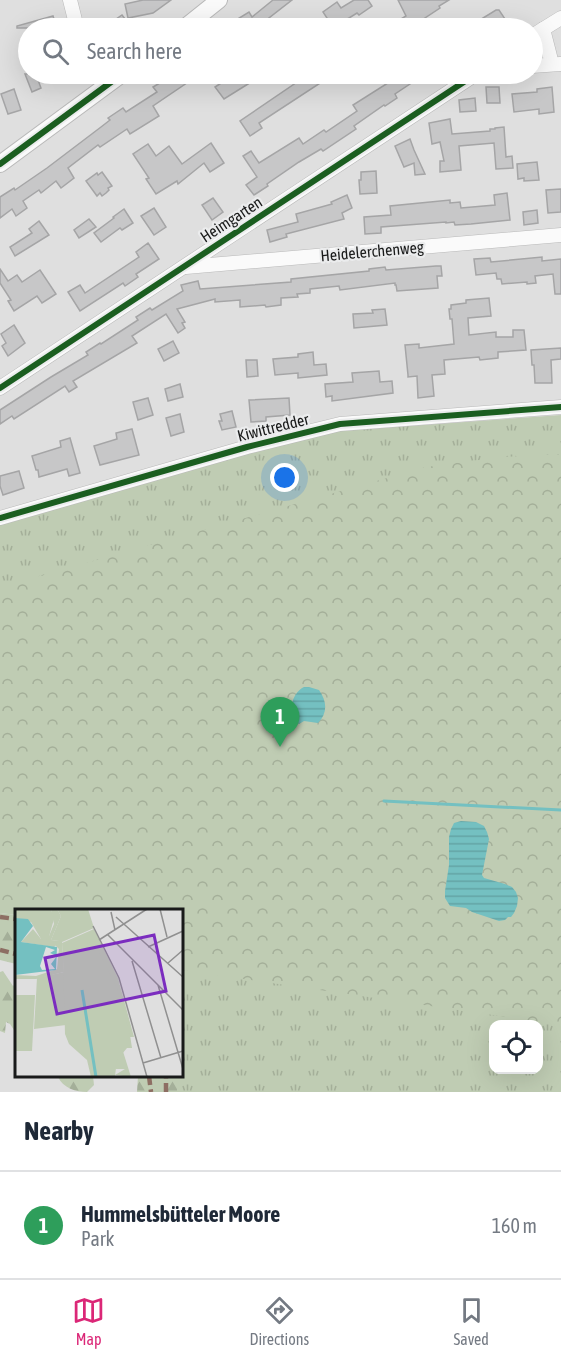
<!DOCTYPE html>
<html lang="en">
<head>
<meta charset="utf-8">
<style>
  body { margin:0; font-family:"Asap Condensed",sans-serif; background:#f2f2f3; color:#1f2937 }
  .controls { position:absolute; right:18px; bottom:18px; display:grid; overflow:hidden; border-radius:12px; box-shadow:0 6px 24px #0002 }
  .controls button { width:54px; height:54px; display:grid; place-items:center; padding:0; border:0; border-bottom:2px solid #e0e1e3; background:#fff; color:#1f2937; font:30px sans-serif }
  .you { position:absolute; left:285px; top:478px; width:21px; height:21px; margin:-15px; border:4px solid #fff; border-radius:50%; background:#1a73e8; box-shadow:0 0 0 9px #1a73e833 }
  .badge { display:grid; place-items:center; width:39px; height:39px; border-radius:50%; background:#db2777; color:#fff; font-size:20px; font-weight:700 }
  .pin { position:absolute; translate:-50% -50px; filter:drop-shadow(0 2px 3px #0008) }
  .pin::after { content:''; position:absolute; top:32px; width:21px; height:18px; background:inherit; clip-path:polygon(0 0,100% 0,50% 100%) }
  .list { margin:0; padding:0; list-style:none }
  h2 { display:flex; justify-content:space-between; align-items:center; height:78px; margin:0; padding:0 24px; font-size:26px }
  h2 small { font-size:20px; font-weight:400; color:#747a83 }
  .list li { display:grid; grid-template-columns:39px 1fr auto; gap:18px; align-items:center; box-sizing:border-box; height:108px; padding:0 24px; border-top:2px solid #e0e1e3 }
  .list b { display:block; font-size:22px; white-space:nowrap }
  .list p { margin:0; font-size:20px; white-space:nowrap; color:#747a83 }
  .list em { font-size:20px; font-style:normal; color:#747a83 }
  .icon { flex:none; width:33px; height:33px; fill:none; stroke:currentColor; stroke-width:2; stroke-linecap:round; stroke-linejoin:round }
  .map { position:relative; flex:none; width:561px; height:1092px; overflow:hidden }
  .search { position:absolute; background:#fff; box-shadow:0 6px 24px #0002; left:18px; right:18px; top:18px; height:66px; display:flex; align-items:center; gap:15px; box-sizing:border-box; padding:0 21px; border-radius:33px; color:#747a83; font-size:22px }
  .sheet { height:186px; background:#fff }
  nav { display:flex; justify-content:space-around; align-items:center; box-sizing:border-box; height:84px; border-top:2px solid #e0e1e3; background:#fff; font-size:16px; color:#747a83 }
  nav a { display:grid; justify-items:center; gap:3px }
  nav .on { color:#db2777 }
  .map>svg:first-child { display:block }
  .grass { fill:url(#grass-tufts); fill-rule:evenodd }
  .forest { fill:url(#forest-firs) }
  .park { fill:url(#park-crowns) }
  .water { fill:url(#water-rules) }
  .lines { fill:none; stroke-linecap:round; stroke-linejoin:round }
  .stream { stroke:#74c0c1; stroke-width:3 }
  .building { fill:#c7c7c8; stroke:#a5a5a6; stroke-width:1.5 }
  .minor-casing { stroke:#b9b9b9; stroke-width:15 }
  .major-casing { stroke:#b9b9b9; stroke-width:18 }
  .minor { stroke:#fafafa; stroke-width:14 }
  .major { stroke:#fafafa; stroke-width:16 }
  .quiet { stroke:#8d6e63; stroke-width:4.5; stroke-dasharray:9 4.5; stroke-linecap:butt }
  .cycleway-casing { stroke:#ebeced; stroke-width:10 }
  .cycleway { stroke:#1b5e20; stroke-width:6 }
  .labels { text-anchor:middle; dominant-baseline:central; stroke-width:4.5; stroke-linejoin:round; paint-order:stroke }
  .street-label { font-size:16px; fill:#191a1a; stroke:#ebeced }
  .inset-river { fill:none; stroke:#74c0c1; stroke-width:3 }
  .inset-road { fill:none; stroke:#909090; stroke-width:1.5 }
  .view { fill:#7b2cbf; fill-opacity:0.15; stroke:#7b2cbf; stroke-width:3 }
  .inset-edge { fill:none; stroke:#191a1a; stroke-width:3 }
</style>
</head>
<body>
<div class="map">
<svg width="561" height="1092" viewBox="0 0 561 1092">
  <defs>
    <pattern id="grass-tufts" width="24" height="20" patternUnits="userSpaceOnUse" patternTransform="scale(1.5)"><rect width="24" height="20" fill="#bfccb3"/><path d="M3 7l-1-3M5 7V3M7 7l1-3M15 17l-1-3M17 17v-4M19 17l1-3" fill="none" stroke="#a4af99"/></pattern>
    <pattern id="forest-firs" width="22" height="20" patternUnits="userSpaceOnUse" patternTransform="scale(1.5)"><rect width="22" height="20" fill="#bfccb3"/><path d="M5 1l3.5 6h-7zM16 11l3.5 6h-7z" fill="#a4af99"/></pattern>
    <pattern id="park-crowns" width="20" height="18" patternUnits="userSpaceOnUse" patternTransform="scale(1.5)"><rect width="20" height="18" fill="#bfccb3"/><path d="M2 6a3 3 0 1 1 6 0M12 15a3 3 0 1 1 6 0" fill="none" stroke="#a4af99"/></pattern>
    <pattern id="water-rules" width="6" height="5" patternUnits="userSpaceOnUse" patternTransform="scale(1.5)"><rect width="6" height="5" fill="#74c0c1"/><path d="M0 2.5h6" fill="none" stroke="#64a4a5"/></pattern>
  </defs>
  <rect width="100%" height="100%" fill="#dfdfdf"/>
  <path class="grass" d="M561 415V1092H177V1076H182V910H16L0 913V524L278 445 340 431ZM494 1024H538V1070H494Z"/>
  <g class="forest">
    <path d="M0 913 16 915V964L0 960Z"/>
    <path d="M3 971 13 986 16 983V1033L10 1024 6 1022 5 1033 0 1031V972Z"/>
    <path d="M138 1076H177V1092H137Z"/>
    <path d="M58 1077 93 1076 94 1085 87 1092C76 1092 63 1088 58 1077Z"/>
  </g>
  <path class="park" d="M561 454V1025L182 970V910H16V915L0 913V584L44 575 426 467 502 457Z"/>
  <g class="water">
    <path d="M304 687H309L319 690C327 701 328 713 318 723L304 721 299 724C286 716 291 693 304 687Z"/>
    <path d="M461 821 476 822 484 826 487 832 489 839 482 875 484 878 505 884 512 887 516 892 518 898 517 906 514 913 511 917H508L505 920 499 921 472 912 466 908 450 906 445 898V891L449 865V837L451 829 454 823Z"/>
  </g>
  <g class="lines">
    <path class="stream" d="M384 801 561 810"/>
  </g>
  <g class="building">
    <path d="M143 0H171L153 13 128 18 125 4Z"/>
    <path d="M273 0H292L256 28H241L236 20 249 12 252 17Z"/>
    <path d="M354 0H368L372 6 359 15 357 13 333 28H312L327 18 323 12 337 2 341 8Z"/>
    <path d="M398 0H449L439 6 440 8 416 24 419 28H386L406 16Z"/>
    <path d="M496 10H499L511 28H457L472 19 475 23Z"/>
    <path d="M122 15 132 28H103Z"/>
    <path d="M53 16 57 28H17V26Z"/>
    <path d="M25 74H53L38 80 41 88 32 92Z"/>
    <path d="M175 74H200L153 106 159 116 130 134 127 129 100 147 98 145 68 168 74 178 61 188 56 181 41 193 39 190 23 201 27 208 16 216 12 209 0 218V197L14 188 15 190 47 168 101 127 110 120 108 118 123 108 126 112 157 92 153 87Z"/>
    <path d="M235 74H264L224 99 215 87Z"/>
    <path d="M309 74H334L259 123 262 128 250 136 240 121Z"/>
    <path d="M402 74H425L395 94 397 98 385 106 384 105 354 126 356 129 323 151 321 149 299 162 267 184 268 186 254 195 246 185 257 177 243 156 251 151 259 163 299 138 303 144 324 130 326 132 357 111 353 105Z"/>
    <path d="M486 87H499L500 103H487Z"/>
    <path d="M552 87 554 112 539 114V109L514 112 512 94 537 92V89Z"/>
    <path d="M14 89 21 110 8 114 1 94Z"/>
    <path d="M475 98 476 111 460 112 459 100Z"/>
    <path d="M450 119 452 134 490 131V129H495V128L504 127 506 157 512 156 513 168 496 169 494 143 459 146 461 170 440 172V161H444L440 142 432 144 429 123Z"/>
    <path d="M410 139 414 150 425 174 415 175 414 163 404 167 395 146Z"/>
    <path d="M211 143 224 163 210 172 204 163 178 184 177 181 156 194 146 179 149 178 133 154 148 144 156 156 169 146 182 164Z"/>
    <path d="M537 162 539 180 524 181V178L518 179 517 164Z"/>
    <path d="M376 171 377 193 360 194 359 180H361V172Z"/>
    <path d="M102 172 112 186 108 188 109 190 106 193 102 196 100 193 97 196 86 181 97 173 98 175Z"/>
    <path d="M561 189V212L548 213 546 190Z"/>
    <path d="M507 193 510 220 471 224 455 225 454 222 446 223V222L381 227V233L365 234 364 217 391 215 390 206 450 200V203L460 202 461 208 495 205 494 195Z"/>
    <path d="M347 195 352 208 342 213 344 219 286 234 287 237 270 242 267 230 298 222 296 214 332 204 331 202Z"/>
    <path d="M213 198 223 212 212 220 202 205Z"/>
    <path d="M154 208 166 227 154 235 141 216Z"/>
    <path d="M124 209 133 223 122 230 120 228 101 242 94 233 114 218 113 217Z"/>
    <path d="M537 210 538 223 524 225 523 212Z"/>
    <path d="M89 219 96 227 79 238 74 230Z"/>
    <path d="M39 221 49 235 15 256 10 247 32 233 29 229Z"/>
    <path d="M148 243 159 259 136 274 138 277 125 286 123 283 80 311 68 292 80 285 85 293 139 257 136 252Z"/>
    <path d="M542 257V261L561 259V294H555L553 274 535 276 536 283 527 284V282L502 284 501 279H497L496 273 476 275 474 259 490 258 491 262Z"/>
    <path d="M436 266H441L442 276H437L438 288 397 291 396 285H395V283L340 290 339 286 310 289V293L297 294 298 297 281 298V305L266 307 265 305 240 307V300L215 302V299L177 309 185 322 182 323 185 328 178 333 166 314 132 336 137 343 73 381 77 387 69 392 65 386 14 419 12 416 0 424V410L51 377 88 355 86 352 100 343 101 344 138 320 136 317 150 308 152 310 183 291 181 285 198 281 200 289 291 282V279L369 271V269L385 267 386 270Z"/>
    <path d="M0 269 8 281 17 275 22 282 40 270 56 294 42 303 37 296 14 311 8 301 11 300 0 283Z"/>
    <path d="M489 298 491 316 468 318 469 335 496 332V337H513V330H524L526 350 498 352V358L480 360 479 357 444 360 445 374 432 375 434 396 418 398 417 376 408 377V375L405 345 419 344V348L454 344 452 319H450L449 309H451V305L466 303V300Z"/>
    <path d="M385 309 387 325 354 328 353 314 373 313 372 310Z"/>
    <path d="M14 325 25 343 8 356 2 346 6 343 1 334Z"/>
    <path d="M173 341 179 353 164 361 158 349Z"/>
    <path d="M561 348V359L551 360 552 383H535L534 365H532L531 350Z"/>
    <path d="M313 352 314 365 326 364 327 375 298 378V373L275 375 273 359 298 357V354Z"/>
    <path d="M246 360H257L258 376 247 377Z"/>
    <path d="M379 371 380 382 392 381 393 393 332 401V396L326 397 325 384 353 382 352 373Z"/>
    <path d="M180 384 183 397 168 401 165 389Z"/>
    <path d="M148 398 153 415 138 420 133 402Z"/>
    <path d="M289 398 290 415 266 417V421L251 422 249 400Z"/>
    <path d="M232 411 236 427 222 430 219 421H222L220 414Z"/>
    <path d="M180 414 184 432 171 436 166 418Z"/>
    <path d="M132 429 139 455 100 465 94 446 117 439 116 433Z"/>
    <path d="M70 438 80 473 69 476 67 469 39 477 38 470H36L32 456 61 447 60 441Z"/>
    <path d="M19 471 24 488 3 495 0 486V476Z"/>
  </g>
  <g class="lines">
    <g class="minor-casing">
      <g id="minor">
        <path d="M70 0 77 28"/>
        <path d="M543 29 552 64"/>
        <path d="M532 36 561 18"/>
        <path d="M532 66 560 64"/>
        <path d="M97 74 105 86"/>
        <path d="M186 267 561 235"/>
        <path d="M0 388 476 74"/>
        <path d="M0 518 247 447 340 424 561 407"/>
      </g>
    </g>
    <g class="major-casing">
      <g id="major">
        <path d="M184 28 219 0"/>
        <path d="M0 164 122 74"/>
      </g>
    </g>
    <use href="#minor" class="minor"/>
    <use href="#major" class="major"/>
    <g class="quiet">
      <path d="M0 917 16 919"/>
      <path d="M0 950 16 954"/>
      <path d="M149 1076 151 1092"/>
      <path d="M166 1092V1076"/>
    </g>
    <g class="cycleway-casing">
      <g id="cycleway">
        <path d="M0 164 122 74"/>
        <path d="M0 388 476 74"/>
        <path d="M0 518 247 447 340 424 561 407"/>
      </g>
    </g>
    <use href="#cycleway" class="cycleway"/>
  </g>
  <g class="labels">
    <g class="street-label">
      <text transform="translate(231 219) rotate(-33)">Heimgarten</text>
      <text transform="translate(372 251) rotate(-5)">Heidelerchenweg</text>
      <text transform="translate(273 427) rotate(-14)">Kiwittredder</text>
    </g>
  </g>
  <g transform="translate(15 909)">
    <rect width="168" height="168" fill="#dfdfdf"/>
    <path d="M36 0H42L46 7 36 31 45 32 39 38 6 33 18 20 26 30 34 27 39 15ZM79 20 103 69 119 128H112L106 136 116 168 100 166 110 160H101L73 141 51 116 19 120 22 69 49 63 47 34ZM0 86H20L17 142H0Z" fill="#bfccb3"/>
    <path d="M0 0H36L39 10 33 31 26 30 16 13 0 9ZM42 0H73L79 19 47 33 49 63 21 70H0V66L21 67 42 60 44 40 39 35 44 32 36 31 46 7Z" fill="#bfccb3"/>
    <path d="M78 32 102 79 115 126 117 139H112L102 151 100 167 104 168H76L72 151 54 135 50 125 48 45Z" fill="#bfccb3"/>
    <path d="M0 9 13 10 18 17 6 33 42 38 41 61 0 66ZM31 38 40 41 35 44 42 47 36 55 40 60 27 61 25 57Z" fill="#74c0c1" fill-rule="evenodd"/>
    <path class="inset-river" d="M67 81 81 168"/>
    <path class="inset-road" d="M145 0 152 28M96 3 100 21M101 8 168 68M78 17 104 69 132 168M93 26 168 101M84 31 132 0M133 38 168 22M117 52 146 149M153 54 168 41M143 76 168 160M128 154 168 142"/>
    <path class="view" d="M139 26 151 82 42 105 30 49Z"/>
    <rect width="168" height="168" class="inset-edge"/>
  </g>
</svg>
<div class="controls">
<button><svg class="icon" aria-label="locate" viewBox="0 0 24 24"><circle cx="12" cy="12" r="6"/><path d="M12 2v4M12 18v4M2 12h4M18 12h4"/></svg></button>
</div>
<div class="you"></div>
<div class="pin badge" style="left:280px;top:747px;background:#2e9e5b">1</div>
<div class="search"><svg class="icon" aria-label="search" viewBox="0 0 24 24"><circle cx="10" cy="10" r="6"/><path d="M15 15l6 6"/></svg>Search here</div>
</div>
<section class="sheet">
<h2>Nearby<small></small></h2>
<ul class="list">
<li><span class="badge" style="background:#2e9e5b">1</span><div><b>Hummelsbütteler Moore</b><p>Park</p></div><em>160 m</em></li>
</ul>
</section>
<nav>
<a class="on"><svg class="icon" aria-label="map" viewBox="0 0 24 24"><path d="M3 6l6-2 6 2 6-2v14l-6 2-6-2-6 2zM9 4v14M15 6v14"/></svg>Map</a>
<a><svg class="icon" aria-label="directions" viewBox="0 0 24 24"><path d="M12 3l9 9-9 9-9-9zM9 14v-3h6M13 9l2 2-2 2"/></svg>Directions</a>
<a><svg class="icon" aria-label="saved" viewBox="0 0 24 24"><path d="M7 4h10v16l-5-4-5 4z"/></svg>Saved</a>
</nav>
</body>
</html>
